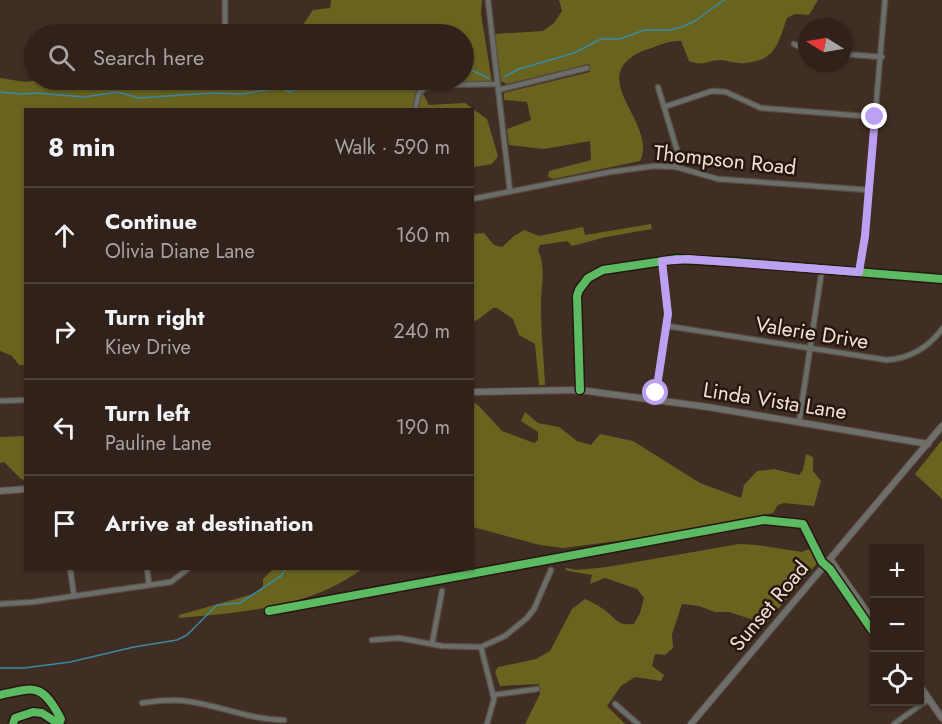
<!DOCTYPE html>
<html lang="en">
<head>
<meta charset="utf-8">
<style>
  body { margin:0; font-family:Jost,sans-serif; background:#3c2f28; color:#f1f3f6 }
  .controls { position:absolute; right:18px; bottom:18px; display:grid; overflow:hidden; border-radius:0px; box-shadow:0 2px 4px #0004 }
  .controls button { width:54px; height:54px; display:grid; place-items:center; padding:0; border:0; border-bottom:2px solid #4b3f3a; background:#30221b; color:#f1f3f6; font:30px sans-serif }
  .compass { position:absolute; left:798px; top:18px; width:54px; height:54px; border-radius:50%; background:#30221b; box-shadow:0 2px 4px #0004; rotate:281deg }
  .stop { position:absolute; width:18px; height:18px; margin:-14px; border:4px solid #bca0f2; border-radius:50%; background:#fff }
  .stop.end { background:#bca0f2; border-color:#fff; box-shadow:0 2px 6px #0008 }
  .list { margin:0; padding:0; list-style:none }
  h2 { display:flex; justify-content:space-between; align-items:center; height:78px; margin:0; padding:0 24px; font-size:26px }
  h2 small { font-size:20px; font-weight:400; color:#a8a4a3 }
  .list li { display:grid; grid-template-columns:39px 1fr auto; gap:18px; align-items:center; box-sizing:border-box; height:96px; padding:0 24px; border-top:2px solid #4b3f3a }
  .list b { display:block; font-size:22px; white-space:nowrap }
  .list p { margin:0; font-size:20px; white-space:nowrap; color:#a8a4a3 }
  .list em { font-size:20px; font-style:normal; color:#a8a4a3 }
  .icon { flex:none; width:33px; height:33px; fill:none; stroke:currentColor; stroke-width:2; stroke-linecap:round; stroke-linejoin:round }
  .map { position:relative; flex:none; width:942px; height:724px; overflow:hidden }
  .search { position:absolute; background:#30221b; box-shadow:0 2px 4px #0004; left:24px; top:24px; width:450px; height:66px; display:flex; align-items:center; gap:15px; box-sizing:border-box; padding:0 21px; border-radius:33px; color:#a8a4a3; font-size:22px }
  .panel { position:absolute; background:#30221b; box-shadow:0 2px 4px #0004; left:24px; top:108px; width:450px; height:462px; border-radius:0px }
  .map>svg:first-child { display:block }
  .forest { fill:#696320 }
  .lines { fill:none; stroke-linecap:round; stroke-linejoin:round }
  .stream { stroke:#3b89a5; stroke-width:1.5 }
  .street-casing { stroke:#5a4b43; stroke-width:7 }
  .secondary-casing { stroke:#5a4b43; stroke-width:8 }
  .street { stroke:#6a6e6a; stroke-width:4.5 }
  .secondary { stroke:#6e6f6a; stroke-width:6 }
  .cycleway-casing { stroke:#261710; stroke-width:11 }
  .cycleway { stroke:#5cba63; stroke-width:8 }
  .route { stroke:#bca0f2; stroke-width:8 }
  .labels { text-anchor:middle; dominant-baseline:central; stroke-width:5; stroke-linejoin:round; paint-order:stroke }
  .street-label { font-size:21px; fill:#f5dfd5; stroke:#261710 }
</style>
</head>
<body>
<div class="map">
<svg width="942" height="724" viewBox="0 0 942 724">
  <rect width="100%" height="100%" fill="#402e24"/>
  <g class="forest">
    <path d="M331 0H482L481 14 492 82 434 80 418 84 429 105 465 103 487 119 498 156 492 164 473 167 472 110H26L25 365H19L12 356 0 351V78L25 82 39 80 200 81 201 80H464V34H300L303 25 313 10 330 8Z"/>
    <path d="M559 0H818L809 15 795 14 787 18C778 43 776 61 745 63 737 64 729 61 721 60 708 60 704 67 689 61L681 41C668 40 658 46 645 50 581 76 659 123 640 161L553 179 548 177 549 171 591 160 590 141 544 149 509 145 507 129 531 120 527 102 504 100V93L590 72 589 64 507 84 501 81 494 34 543 31 554 23 562 11Z"/>
    <path d="M651 224 652 229 606 237 572 246 567 241 540 245 538 250C547 268 540 291 541 310 541 335 544 360 545 385H539L535 344 519 335 513 319 497 308H493L480 318 473 322V234L484 233 494 245 502 247 514 236 524 230 539 236 583 227 585 235Z"/>
    <path d="M473 402 479 406 502 431 534 443 538 440V432L521 421 525 412 538 423 559 427 577 441 591 445 600 434 633 441 700 483 741 498 744 485 757 471 774 469 799 475 803 470 806 454 813 457V471L821 481 814 506 784 503 778 505 773 513 641 538 563 548 540 545 473 527Z"/>
    <path d="M25 436V480L21 479 4 462 0 463V437Z"/>
    <path d="M942 440V499L915 474Z"/>
    <path d="M739 544 757 545 802 552C809 548 819 548 825 554L767 622H760L729 612H715L699 606 682 604 672 634 673 648 665 655 655 654 652 666 664 675 661 681 635 677 621 686 607 706 625 724H525L540 694 539 684 500 686 495 672 498 667 536 659 550 651 572 609 585 599C591 602 598 605 603 609 617 618 615 626 634 624L640 613 644 598 637 589 605 578 590 584 592 575 568 571 565 569 566 568 577 570 607 567Z"/>
    <path d="M274 568 362 569C310 608 243 612 179 618V615L257 593 263 586V579Z"/>
  </g>
  <g class="lines">
    <g class="stream">
      <path d="M464 67 489 78"/>
      <path d="M504 77 519 69 574 53 601 39H619L645 30H669L682 27 695 21 724 0"/>
      <path d="M0 92 22 94 38 93 84 97 118 92 139 98 211 93 241 94 281 88 290 92 319 80"/>
      <path d="M0 668H24L70 662 134 647 177 640 187 635 217 605 240 603 281 576 286 568"/>
    </g>
    <g class="street-casing">
      <g id="street">
        <path d="M488 0 510 192"/>
        <path d="M225 24V0"/>
        <path d="M794 44 807 51"/>
        <path d="M843 54 882 57"/>
        <path d="M658 87 677 150 676 167"/>
        <path d="M498 90 587 68"/>
        <path d="M664 107 712 91 726 92 761 108 875 117"/>
        <path d="M415 110 419 93 425 88 436 85 498 84"/>
        <path d="M472 199 610 172 654 166 676 167 718 179 869 190"/>
        <path d="M859 272 865 236 885 0"/>
        <path d="M667 326 887 360C911 358 928 348 942 329"/>
        <path d="M580 390 577 296 579 290 588 278 603 270 677 259 734 262 942 279"/>
        <path d="M655 399 668 314 662 261"/>
        <path d="M0 401 26 400"/>
        <path d="M799 422 822 269"/>
        <path d="M70 568 74 596"/>
        <path d="M147 568 149 585"/>
        <path d="M0 604 33 602 171 582 189 568"/>
        <path d="M372 640 399 638 442 646 481 647 505 636 527 618 534 609 551 570"/>
        <path d="M432 644 442 591"/>
        <path d="M481 647 494 699 487 724"/>
        <path d="M493 695 537 689"/>
        <path d="M142 703C157 701 171 699 185 701 219 705 250 720 284 720"/>
        <path d="M615 704 638 724"/>
        <path d="M894 724 929 699"/>
      </g>
    </g>
    <g class="secondary-casing">
      <g id="secondary">
        <path d="M472 392 580 390 602 393 708 407 928 444"/>
        <path d="M0 491 26 489"/>
        <path d="M830 559 874 622"/>
        <path d="M920 686 942 718"/>
        <path d="M691 724 942 426"/>
      </g>
    </g>
    <use href="#street" class="street"/>
    <use href="#secondary" class="secondary"/>
    <g class="cycleway-casing">
      <g id="cycleway">
        <path d="M580 390 577 296 579 290 588 278 603 270 677 259 734 262 942 279"/>
        <path d="M269 611 764 520 803 524 822 562 830 569 874 633"/>
        <path d="M0 695C35 687 42 683 61 719L59 724 42 713 33 712 15 718 13 724"/>
      </g>
    </g>
    <use href="#cycleway" class="cycleway"/>
  </g>
  <g class="lines">
    <path class="route" d="M656 393 668 314 662 261 688 259 859 272 865 236 875 117"/>
  </g>
  <g class="labels">
    <g class="street-label">
      <text transform="translate(725 160) rotate(6)">Thompson Road</text>
      <text transform="translate(812 333) rotate(9)">Valerie Drive</text>
      <text transform="translate(775 401) rotate(9)">Linda Vista Lane</text>
      <text transform="translate(769 606) rotate(-50)">Sunset Road</text>
    </g>
  </g>
</svg>
<div class="controls">
<button>+</button>
<button>−</button>
<button><svg class="icon" aria-label="locate" viewBox="0 0 24 24"><circle cx="12" cy="12" r="6"/><path d="M12 2v4M12 18v4M2 12h4M18 12h4"/></svg></button>
</div>
<svg class="compass" viewBox="-18 -18 36 36"><path d="M0-13l5 13h-10z" fill="#e53935"/><path d="M0 13l5-13h-10z" fill="#a8a4a3"/></svg>
<div class="stop" style="left:656px;top:393px"></div>
<div class="stop end" style="left:875px;top:117px"></div>
<div class="search"><svg class="icon" aria-label="search" viewBox="0 0 24 24"><circle cx="10" cy="10" r="6"/><path d="M15 15l6 6"/></svg>Search here</div>
<section class="panel">
<h2>8 min<small>Walk · 590 m</small></h2>
<ul class="list">
<li><svg class="icon" aria-label="ahead" viewBox="0 0 24 24"><path d="M12 20V5M6 11l6-6 6 6"/></svg><div><b>Continue</b><p>Olivia Diane Lane</p></div><em>160 m</em></li>
<li><svg class="icon" aria-label="right" viewBox="0 0 24 24"><path d="M7 20v-9h11M14 6l5 5-5 5"/></svg><div><b>Turn right</b><p>Kiev Drive</p></div><em>240 m</em></li>
<li><svg class="icon" aria-label="left" viewBox="0 0 24 24"><path d="M17 20v-9H6M10 6l-5 5 5 5"/></svg><div><b>Turn left</b><p>Pauline Lane</p></div><em>190 m</em></li>
<li><svg class="icon" aria-label="arrive" viewBox="0 0 24 24"><path d="M6 21V4h12l-3 4 3 4H6"/></svg><div><b>Arrive at destination</b></div></li>
</ul>
</section>
</div>
</body>
</html>
